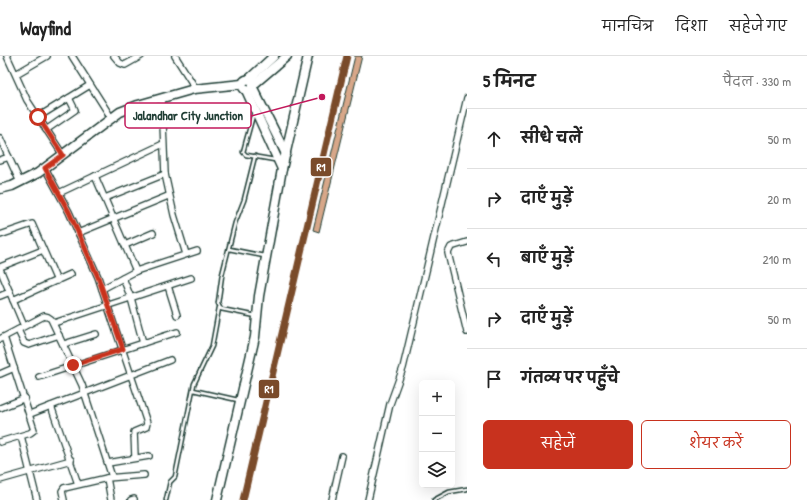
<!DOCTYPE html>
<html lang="hi">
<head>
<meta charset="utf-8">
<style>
  body { margin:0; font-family:"Patrick Hand","Playpen Sans Deva",sans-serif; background:#f6f6f6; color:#222 }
  .controls { position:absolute; right:12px; bottom:12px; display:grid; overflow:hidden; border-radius:6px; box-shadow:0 4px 16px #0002 }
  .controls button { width:36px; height:36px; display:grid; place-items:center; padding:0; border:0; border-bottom:1px solid #e0e0e0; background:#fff; color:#222; font:20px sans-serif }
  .stop { position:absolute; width:12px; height:12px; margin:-9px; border:3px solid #c8321e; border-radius:50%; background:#fff }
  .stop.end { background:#c8321e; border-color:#fff; box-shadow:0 1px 4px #0008 }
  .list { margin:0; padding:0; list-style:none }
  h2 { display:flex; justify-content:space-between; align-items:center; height:52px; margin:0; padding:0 16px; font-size:17px }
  h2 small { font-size:13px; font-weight:400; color:#767676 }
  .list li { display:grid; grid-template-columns:26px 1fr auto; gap:12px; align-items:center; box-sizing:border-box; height:60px; padding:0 16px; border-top:1px solid #e0e0e0 }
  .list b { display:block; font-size:15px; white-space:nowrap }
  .list em { font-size:13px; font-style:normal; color:#767676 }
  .actions { display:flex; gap:8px; padding:12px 16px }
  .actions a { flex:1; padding:9px 0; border:1px solid #c8321e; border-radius:6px; text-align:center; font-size:14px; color:#c8321e }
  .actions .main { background:#c8321e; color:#fff }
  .icon { flex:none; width:22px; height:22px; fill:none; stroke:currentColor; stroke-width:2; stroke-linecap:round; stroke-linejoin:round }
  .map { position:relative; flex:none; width:467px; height:444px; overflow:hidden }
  header { display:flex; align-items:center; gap:24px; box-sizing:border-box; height:56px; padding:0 20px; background:#fff; border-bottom:1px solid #e0e0e0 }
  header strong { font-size:19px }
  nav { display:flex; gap:22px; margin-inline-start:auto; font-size:14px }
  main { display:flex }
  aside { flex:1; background:#fff }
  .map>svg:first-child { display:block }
  .building { fill:#d7a789; stroke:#1f3d34 }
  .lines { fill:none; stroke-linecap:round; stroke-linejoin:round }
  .lane-casing { stroke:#1f3d34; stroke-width:5.5 }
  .street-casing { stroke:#1f3d34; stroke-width:8 }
  .secondary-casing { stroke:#1f3d34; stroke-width:11 }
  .lane { stroke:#fff; stroke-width:2.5 }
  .street { stroke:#fff; stroke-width:5.5 }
  .secondary { stroke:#fff; stroke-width:8 }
  .rail-1-casing { stroke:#fff; stroke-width:10 }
  .rail-1 { stroke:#7a4b2a; stroke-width:7 }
  .route { stroke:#c8321e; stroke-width:5 }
  .leader { fill:none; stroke:#c2185b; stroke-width:1.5 }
  .callout-dot { fill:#c2185b; stroke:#fff; stroke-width:1.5 }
  .callout { fill:#fff; stroke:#c2185b; stroke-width:1.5 }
  .callout-label { font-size:13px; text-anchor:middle; font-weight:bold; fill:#1f3d34 }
  .line-badge { stroke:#fff; stroke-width:1.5 }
  .badge-label { font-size:11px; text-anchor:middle; font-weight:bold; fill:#fff }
</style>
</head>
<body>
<header>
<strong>Wayfind</strong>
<nav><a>मानचित्र</a><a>दिशा</a><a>सहेजे गए</a></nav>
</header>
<main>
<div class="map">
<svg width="467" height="444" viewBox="0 0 467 444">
  <rect width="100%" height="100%" fill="#fff"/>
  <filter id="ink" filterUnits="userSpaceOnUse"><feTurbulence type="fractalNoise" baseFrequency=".025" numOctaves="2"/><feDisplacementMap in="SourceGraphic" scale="8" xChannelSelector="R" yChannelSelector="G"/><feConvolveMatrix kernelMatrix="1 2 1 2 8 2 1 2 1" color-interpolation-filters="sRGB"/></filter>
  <g filter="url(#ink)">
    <path class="building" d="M355 0H362L319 176 313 174Z"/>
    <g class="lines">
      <g class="lane-casing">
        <g id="lane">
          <path d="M254 56 243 96 246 99 275 104"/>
          <path d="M255 100 244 144 235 167 222 219 218 247 221 253 256 260"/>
          <path d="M229 193 264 200"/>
          <path d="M193 334 238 344"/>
          <path d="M166 444 170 426 175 421 194 328 212 290 219 252"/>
          <path d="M434 444 449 436 467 433"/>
        </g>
      </g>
      <g class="street-casing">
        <g id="street">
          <path d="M7 0 27 44 63 99"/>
          <path d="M72 0 112 63"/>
          <path d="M114 0 120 7 125 9 141 0"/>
          <path d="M175 0 196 33"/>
          <path d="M16 18 47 0"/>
          <path d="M162 42 165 118 174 159 186 198"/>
          <path d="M38 61 90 29"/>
          <path d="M46 74 75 54 69 42"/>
          <path d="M0 82 20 126"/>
          <path d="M0 104 9 101"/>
          <path d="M45 112 69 156 98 221 147 367 146 371 134 376 135 401"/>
          <path d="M95 120 136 215"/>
          <path d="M59 137 163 88"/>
          <path d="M105 142 165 118"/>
          <path d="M78 177 168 140"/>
          <path d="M0 179 32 168 57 225"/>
          <path d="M467 186 451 191 448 197 467 276"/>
          <path d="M125 189 153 177"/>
          <path d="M0 211 43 194"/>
          <path d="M0 213 24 270"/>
          <path d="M123 222 131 242 143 287"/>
          <path d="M168 230 177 259"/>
          <path d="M102 233 136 215 197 195"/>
          <path d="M0 240 10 236"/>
          <path d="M13 244 71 218"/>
          <path d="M54 267 191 222"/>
          <path d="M18 274 24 287 29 289 59 279"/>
          <path d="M0 283 44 260 48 261 51 263 82 329 112 421"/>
          <path d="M64 288 96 278"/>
          <path d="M0 318 14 312"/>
          <path d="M39 321 177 276"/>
          <path d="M51 350 78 428"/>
          <path d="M0 352 25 342"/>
          <path d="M30 358 170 304"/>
          <path d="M21 380 37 444"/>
          <path d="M0 386 30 377 34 374 4 281"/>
          <path d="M108 407 149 400"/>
          <path d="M107 422 111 444"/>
          <path d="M0 424 71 404"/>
          <path d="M64 444 62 435 64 432 107 422 144 419"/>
          <path d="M131 444 134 443"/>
          <path d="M332 444 342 400"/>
          <path d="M368 444 390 348 403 312 467 42"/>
        </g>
      </g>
      <g class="secondary-casing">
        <g id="secondary">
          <path d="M249 23 274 0"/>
          <circle cx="248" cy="29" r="5.5"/>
          <path d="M253 29 287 0"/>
          <path d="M253 32 286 98"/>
          <path d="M246 34 282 113"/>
          <path d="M0 133 12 130 38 117 120 56 138 49 194 33 242 28"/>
          <path d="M217 444 255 281 259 240 282 113 308 0"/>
        </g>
      </g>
      <use href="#lane" class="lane"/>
      <use href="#street" class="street"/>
      <use href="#secondary" class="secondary"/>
      <g class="rail-1-casing">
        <path id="rail-1" d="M243 444 347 0"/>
      </g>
      <use href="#rail-1" class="rail-1"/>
    </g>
  </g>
  <g class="lines" filter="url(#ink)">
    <path class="route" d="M38 61 63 99 45 112 69 156 98 221 123 293 73 309"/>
  </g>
  <path class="leader" d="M322 41L251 60"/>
  <circle class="callout-dot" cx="322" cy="41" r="4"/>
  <rect class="callout" x="125" y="47" width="126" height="25" rx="4"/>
  <g class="callout-label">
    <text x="188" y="64">Jalandhar City Junction</text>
  </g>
  <g class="line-badge">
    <rect x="310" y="101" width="22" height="20" rx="4" fill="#7a4b2a"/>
    <rect x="258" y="323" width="22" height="20" rx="4" fill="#7a4b2a"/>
  </g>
  <g class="badge-label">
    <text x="321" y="115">R1</text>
    <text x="269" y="337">R1</text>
  </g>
</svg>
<div class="controls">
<button>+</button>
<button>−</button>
<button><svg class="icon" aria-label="layers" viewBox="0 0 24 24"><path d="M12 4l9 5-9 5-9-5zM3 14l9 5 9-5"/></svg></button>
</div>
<div class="stop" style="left:38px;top:61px"></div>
<div class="stop end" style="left:73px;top:309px"></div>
</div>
<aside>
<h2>5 मिनट<small>पैदल · 330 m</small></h2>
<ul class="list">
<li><svg class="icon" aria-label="ahead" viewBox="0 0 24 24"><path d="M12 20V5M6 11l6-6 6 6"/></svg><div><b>सीधे चलें</b></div><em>50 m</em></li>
<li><svg class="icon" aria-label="right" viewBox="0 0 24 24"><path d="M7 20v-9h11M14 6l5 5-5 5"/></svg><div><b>दाएँ मुड़ें</b></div><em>20 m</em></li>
<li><svg class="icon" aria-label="left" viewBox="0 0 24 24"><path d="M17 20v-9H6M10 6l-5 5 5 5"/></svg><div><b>बाएँ मुड़ें</b></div><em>210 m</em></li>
<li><svg class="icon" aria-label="right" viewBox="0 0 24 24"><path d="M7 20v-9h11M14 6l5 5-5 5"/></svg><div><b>दाएँ मुड़ें</b></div><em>50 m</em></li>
<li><svg class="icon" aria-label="arrive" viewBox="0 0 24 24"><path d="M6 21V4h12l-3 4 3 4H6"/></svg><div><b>गंतव्य पर पहुँचे</b></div></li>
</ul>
<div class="actions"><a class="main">सहेजें</a><a>शेयर करें</a></div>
</aside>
</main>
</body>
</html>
